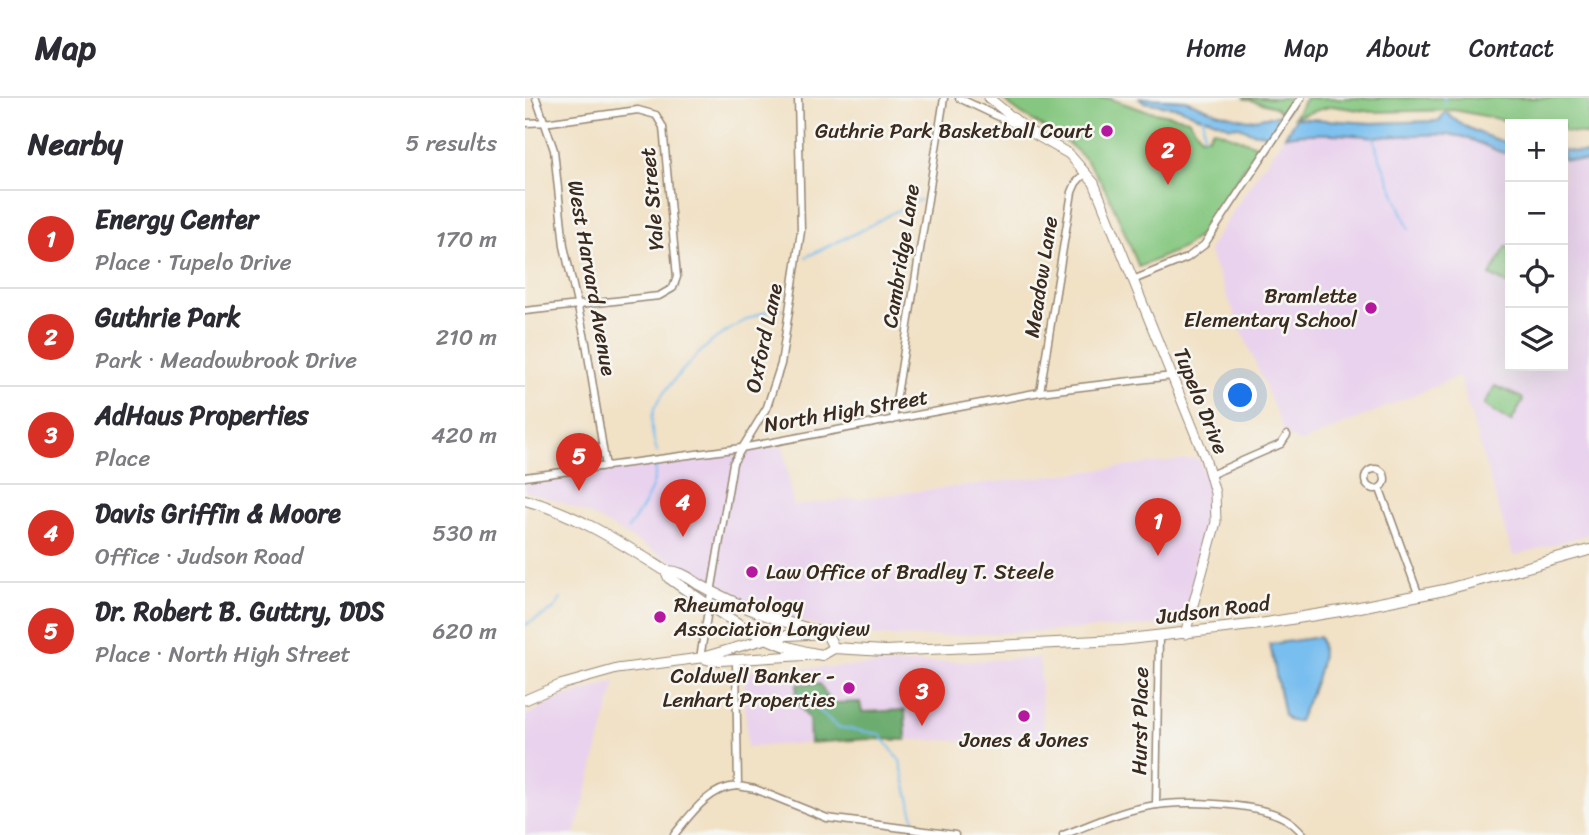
<!DOCTYPE html>
<html lang="en">
<head>
<meta charset="utf-8">
<style>
  body { margin:0; font-family:Sriracha,sans-serif; background:#f7f7f7; color:#2b2b33 }
  .controls { position:absolute; right:21px; top:21px; display:grid; overflow:hidden; border-radius:0px; box-shadow:0 7px 28px #0002 }
  .controls button { width:63px; height:63px; display:grid; place-items:center; padding:0; border:0; border-bottom:2px solid #e1e1e2; background:#fff; color:#2b2b33; font:35px sans-serif }
  .you { position:absolute; left:716px; top:298px; width:24px; height:24px; margin:-18px; border:5px solid #fff; border-radius:50%; background:#1a73e8; box-shadow:0 0 0 10px #1a73e833 }
  .badge { display:grid; place-items:center; width:46px; height:46px; border-radius:50%; background:#d93025; color:#fff; font-size:23px; font-weight:700 }
  .pin { position:absolute; translate:-50% -58px; filter:drop-shadow(0 2px 4px #0008) }
  .pin::after { content:''; position:absolute; top:37px; width:24px; height:21px; background:inherit; clip-path:polygon(0 0,100% 0,50% 100%) }
  .list { margin:0; padding:0; list-style:none }
  h2 { display:flex; justify-content:space-between; align-items:center; height:91px; margin:0; padding:0 28px; font-size:30px }
  h2 small { font-size:23px; font-weight:400; color:#7c7c81 }
  .list li { display:grid; grid-template-columns:46px 1fr auto; gap:21px; align-items:center; box-sizing:border-box; height:98px; padding:0 28px; border-top:2px solid #e1e1e2 }
  .list b { display:block; font-size:26px; white-space:nowrap }
  .list p { margin:0; font-size:23px; white-space:nowrap; color:#7c7c81 }
  .list em { font-size:23px; font-style:normal; color:#7c7c81 }
  .icon { flex:none; width:38px; height:38px; fill:none; stroke:currentColor; stroke-width:2; stroke-linecap:round; stroke-linejoin:round }
  .map { position:relative; flex:none; width:1064px; height:737px; overflow:hidden }
  header { display:flex; align-items:center; gap:42px; box-sizing:border-box; height:98px; padding:0 35px; background:#fff; border-bottom:2px solid #e1e1e2 }
  header strong { font-size:33px }
  nav { display:flex; gap:38px; margin-inline-start:auto; font-size:24px }
  main { display:flex }
  aside { flex:1; background:#fff }
  .map>svg:first-child { display:block }
  .built { fill:#e9d2ed }
  .green { fill:#85c780; stroke:#60784f; stroke-width:2 }
  .forest { fill:#6cac6e; stroke:#546b46; stroke-width:2 }
  .water { fill:#78beef; stroke:#5a7486; stroke-width:2 }
  .lines { fill:none; stroke-linecap:round; stroke-linejoin:round }
  .stream { stroke:#78beef; stroke-width:2 }
  .street-casing { stroke:#968672; stroke-width:9 }
  .secondary-casing { stroke:#968672; stroke-width:11 }
  .primary-casing { stroke:#968672; stroke-width:12 }
  .street { stroke:#fff; stroke-width:6 }
  .secondary { stroke:#fff; stroke-width:9 }
  .primary { stroke:#fff; stroke-width:10 }
  .poi-dot { fill:#b5179e; stroke:#f6f6f2; stroke-width:2.5 }
  .labels { text-anchor:middle; dominant-baseline:central; stroke-width:5; stroke-linejoin:round; paint-order:stroke }
  .poi-label { font-size:21px; fill:#3b2a1e; stroke:#f6f6f2; text-anchor:end }
  .street-label { font-size:21px; fill:#3b2a1e; stroke:#f6f6f2 }
</style>
</head>
<body>
<header>
<strong>Map</strong>
<nav><a>Home</a><a>Map</a><a>About</a><a>Contact</a></nav>
</header>
<main>
<aside>
<h2>Nearby<small>5 results</small></h2>
<ul class="list">
<li><span class="badge">1</span><div><b>Energy Center</b><p>Place · Tupelo Drive</p></div><em>170 m</em></li>
<li><span class="badge">2</span><div><b>Guthrie Park</b><p>Park · Meadowbrook Drive</p></div><em>210 m</em></li>
<li><span class="badge">3</span><div><b>AdHaus Properties</b><p>Place</p></div><em>420 m</em></li>
<li><span class="badge">4</span><div><b>Davis Griffin &amp; Moore</b><p>Office · Judson Road</p></div><em>530 m</em></li>
<li><span class="badge">5</span><div><b>Dr. Robert B. Guttry, DDS</b><p>Place · North High Street</p></div><em>620 m</em></li>
</ul>
</aside>
<div class="map">
<svg width="1064" height="737" viewBox="0 0 1064 737">
  <rect width="100%" height="100%" fill="#f6f6f2"/>
  <filter id="ink" filterUnits="userSpaceOnUse"><feTurbulence type="fractalNoise" baseFrequency=".0143" numOctaves="2"/><feDisplacementMap in="SourceGraphic" scale="14" xChannelSelector="R" yChannelSelector="G"/><feConvolveMatrix kernelMatrix="1 2 1 2 8 2 1 2 1" color-interpolation-filters="sRGB"/></filter>
  <filter id="wash" filterUnits="userSpaceOnUse"><feTurbulence type="fractalNoise" baseFrequency=".00686" numOctaves="4" result="noise"/><feDisplacementMap in="SourceGraphic" scale="28" xChannelSelector="R" yChannelSelector="G"/><feGaussianBlur stdDeviation="1.57" result="paint"/><feColorMatrix in="noise" values="0 0 0 0 0 0 0 0 0 0 0 0 0 0 0 0 0 1.4 0 .05"/><feComposite in="paint" operator="in"/></filter>
  <g filter="url(#wash)">
    <rect width="100%" height="100%" fill="#f1e1c5"/>
    <g class="built">
      <path d="M765 30 931 32 985 53V268H1038V58L1064 64V436L988 458 934 278 775 345 760 336 683 152 738 67H740Z"/>
      <path d="M258 348 268 408 674 360 684 390 686 430 657 525 625 528 395 539 355 538 305 531 243 514 216 503 66 417 38 405 0 393V386Z"/>
      <path d="M514 560 519 641 452 643 342 641 222 649 219 573Z"/>
      <path d="M91 583 50 737H0V618L32 602Z"/>
    </g>
    <g class="green">
      <path d="M477 0H583L615 11 663 21 676 39H683L688 31 734 48 676 136 658 150 614 169C596 129 581 74 544 46 523 29 496 20 477 0Z"/>
      <path d="M718 0H770L759 17 750 9Z"/>
      <path d="M781 0H1064V37L1038 33V26H998L929 12 847 14 807 8 769 19Z"/>
      <path d="M982 148 985 150V188L965 177Z"/>
      <path d="M970 288 997 300 998 303 986 324 959 307Z"/>
    </g>
    <path class="forest" d="M272 586H295L306 605 335 604 337 614 380 612 381 642 344 641 285 645 284 621 271 603Z"/>
    <g class="water">
      <path d="M614 0 660 2 691 14 723 22 753 17 757 18 746 37 726 34 712 28 706 29 683 20 672 18 655 10 618 4Z"/>
      <path d="M923 15C929 26 971 43 985 45V56C966 54 952 41 934 38 903 33 872 41 841 38 813 36 788 34 760 38L771 20 846 25 915 23 918 16Z"/>
      <path d="M1038 52 1064 56V64L1038 61Z"/>
      <path d="M794 539C805 558 782 604 774 623H765L759 617 745 546Z"/>
    </g>
    <g class="lines">
      <g class="stream">
        <path d="M919 0V5"/>
        <path d="M678 18 679 38"/>
        <path d="M849 38 852 53 884 131"/>
        <path d="M281 159 339 131 385 105 395 102"/>
        <path d="M132 354C128 339 124 327 129 312 135 294 177 250 193 239 211 227 235 212 256 211"/>
        <path d="M103 431C116 411 130 393 131 368"/>
        <path d="M0 527 28 512 36 501"/>
        <path d="M274 594 312 629 355 636 375 663 389 721"/>
      </g>
    </g>
  </g>
  <g filter="url(#ink)">
    <g class="lines">
      <g class="street-casing">
        <g id="street">
          <path d="M11 0 29 52 39 148 61 245 81 369"/>
          <path d="M434 0 495 29"/>
          <path d="M0 25 26 24 113 12 131 17 138 29 152 179 148 190 134 198 0 213"/>
          <path d="M608 182 662 160 679 147 776 0"/>
          <path d="M515 294 547 94 551 85 561 74"/>
          <path d="M368 322 419 0"/>
          <circle cx="850" cy="381" r="10"/>
          <path d="M685 377 756 346 762 337"/>
          <path d="M0 379 216 350 515 294 647 278"/>
          <path d="M855 391 894 498"/>
          <path d="M175 560 208 365 242 309 256 266 276 133 273 0"/>
          <path d="M211 563 213 688 230 691 302 720 430 737"/>
          <path d="M631 707 634 539"/>
          <path d="M149 737C166 716 184 689 213 688"/>
          <path d="M538 737C565 727 592 714 620 709 653 702 728 704 759 720 767 724 773 730 779 737"/>
        </g>
      </g>
      <g class="secondary-casing">
        <g id="secondary">
          <path d="M464 0 504 33 544 56 569 85 680 360 690 395 691 424 660 536"/>
          <path d="M177 560 187 563 288 557"/>
          <path d="M0 602 35 587 92 571 175 560 251 538 293 536"/>
        </g>
      </g>
      <g class="primary-casing">
        <g id="primary">
          <path d="M0 402C52 416 96 445 141 473L144 480C192 513 237 548 297 557L309 550 360 553 595 542 735 526 815 513 919 492 1064 452"/>
          <path d="M141 473C154 472 164 480 175 487 215 510 258 524 302 536L309 550"/>
        </g>
      </g>
      <use href="#street" class="street"/>
      <use href="#secondary" class="secondary"/>
      <use href="#primary" class="primary"/>
    </g>
  </g>
  <g class="poi-dot">
    <circle cx="582" cy="33" r="7"/>
    <circle cx="846" cy="210" r="7"/>
    <circle cx="227" cy="474" r="7"/>
    <circle cx="135" cy="519" r="7"/>
    <circle cx="324" cy="590" r="7"/>
    <circle cx="499" cy="618" r="7"/>
  </g>
  <g class="labels">
    <g class="poi-label">
      <text x="568" y="33">Guthrie Park Basketball Court</text>
      <text x="832" y="198">Bramlette<tspan x="832" dy="24">Elementary School</tspan></text>
      <text x="241" y="474" text-anchor="start">Law Office of Bradley T. Steele</text>
      <text x="149" y="507" text-anchor="start">Rheumatology<tspan x="149" dy="24">Association Longview</tspan></text>
      <text x="310" y="578">Coldwell Banker -<tspan x="310" dy="24">Lenhart Properties</tspan></text>
      <text x="499" y="642" text-anchor="middle">Jones &amp; Jones</text>
    </g>
    <g class="street-label">
      <text transform="translate(127 101) rotate(-95)">Yale Street</text>
      <text transform="translate(376 158) rotate(-81)">Cambridge Lane</text>
      <text transform="translate(516 179) rotate(-81)">Meadow Lane</text>
      <text transform="translate(67 180) rotate(80)">West Harvard Avenue</text>
      <text transform="translate(239 240) rotate(-78)">Oxford Lane</text>
      <text transform="translate(676 303) rotate(68)">Tupelo Drive</text>
      <text transform="translate(321 313) rotate(-10)">North High Street</text>
      <text transform="translate(688 512) rotate(-7)">Judson Road</text>
      <text transform="translate(615 623) rotate(-89)">Hurst Place</text>
    </g>
  </g>
</svg>
<div class="controls">
<button>+</button>
<button>−</button>
<button><svg class="icon" aria-label="locate" viewBox="0 0 24 24"><circle cx="12" cy="12" r="6"/><path d="M12 2v4M12 18v4M2 12h4M18 12h4"/></svg></button>
<button><svg class="icon" aria-label="layers" viewBox="0 0 24 24"><path d="M12 4l9 5-9 5-9-5zM3 14l9 5 9-5"/></svg></button>
</div>
<div class="you"></div>
<div class="pin badge" style="left:633px;top:458px">1</div>
<div class="pin badge" style="left:643px;top:87px">2</div>
<div class="pin badge" style="left:397px;top:628px">3</div>
<div class="pin badge" style="left:158px;top:439px">4</div>
<div class="pin badge" style="left:54px;top:393px">5</div>
</div>
</main>
</body>
</html>
